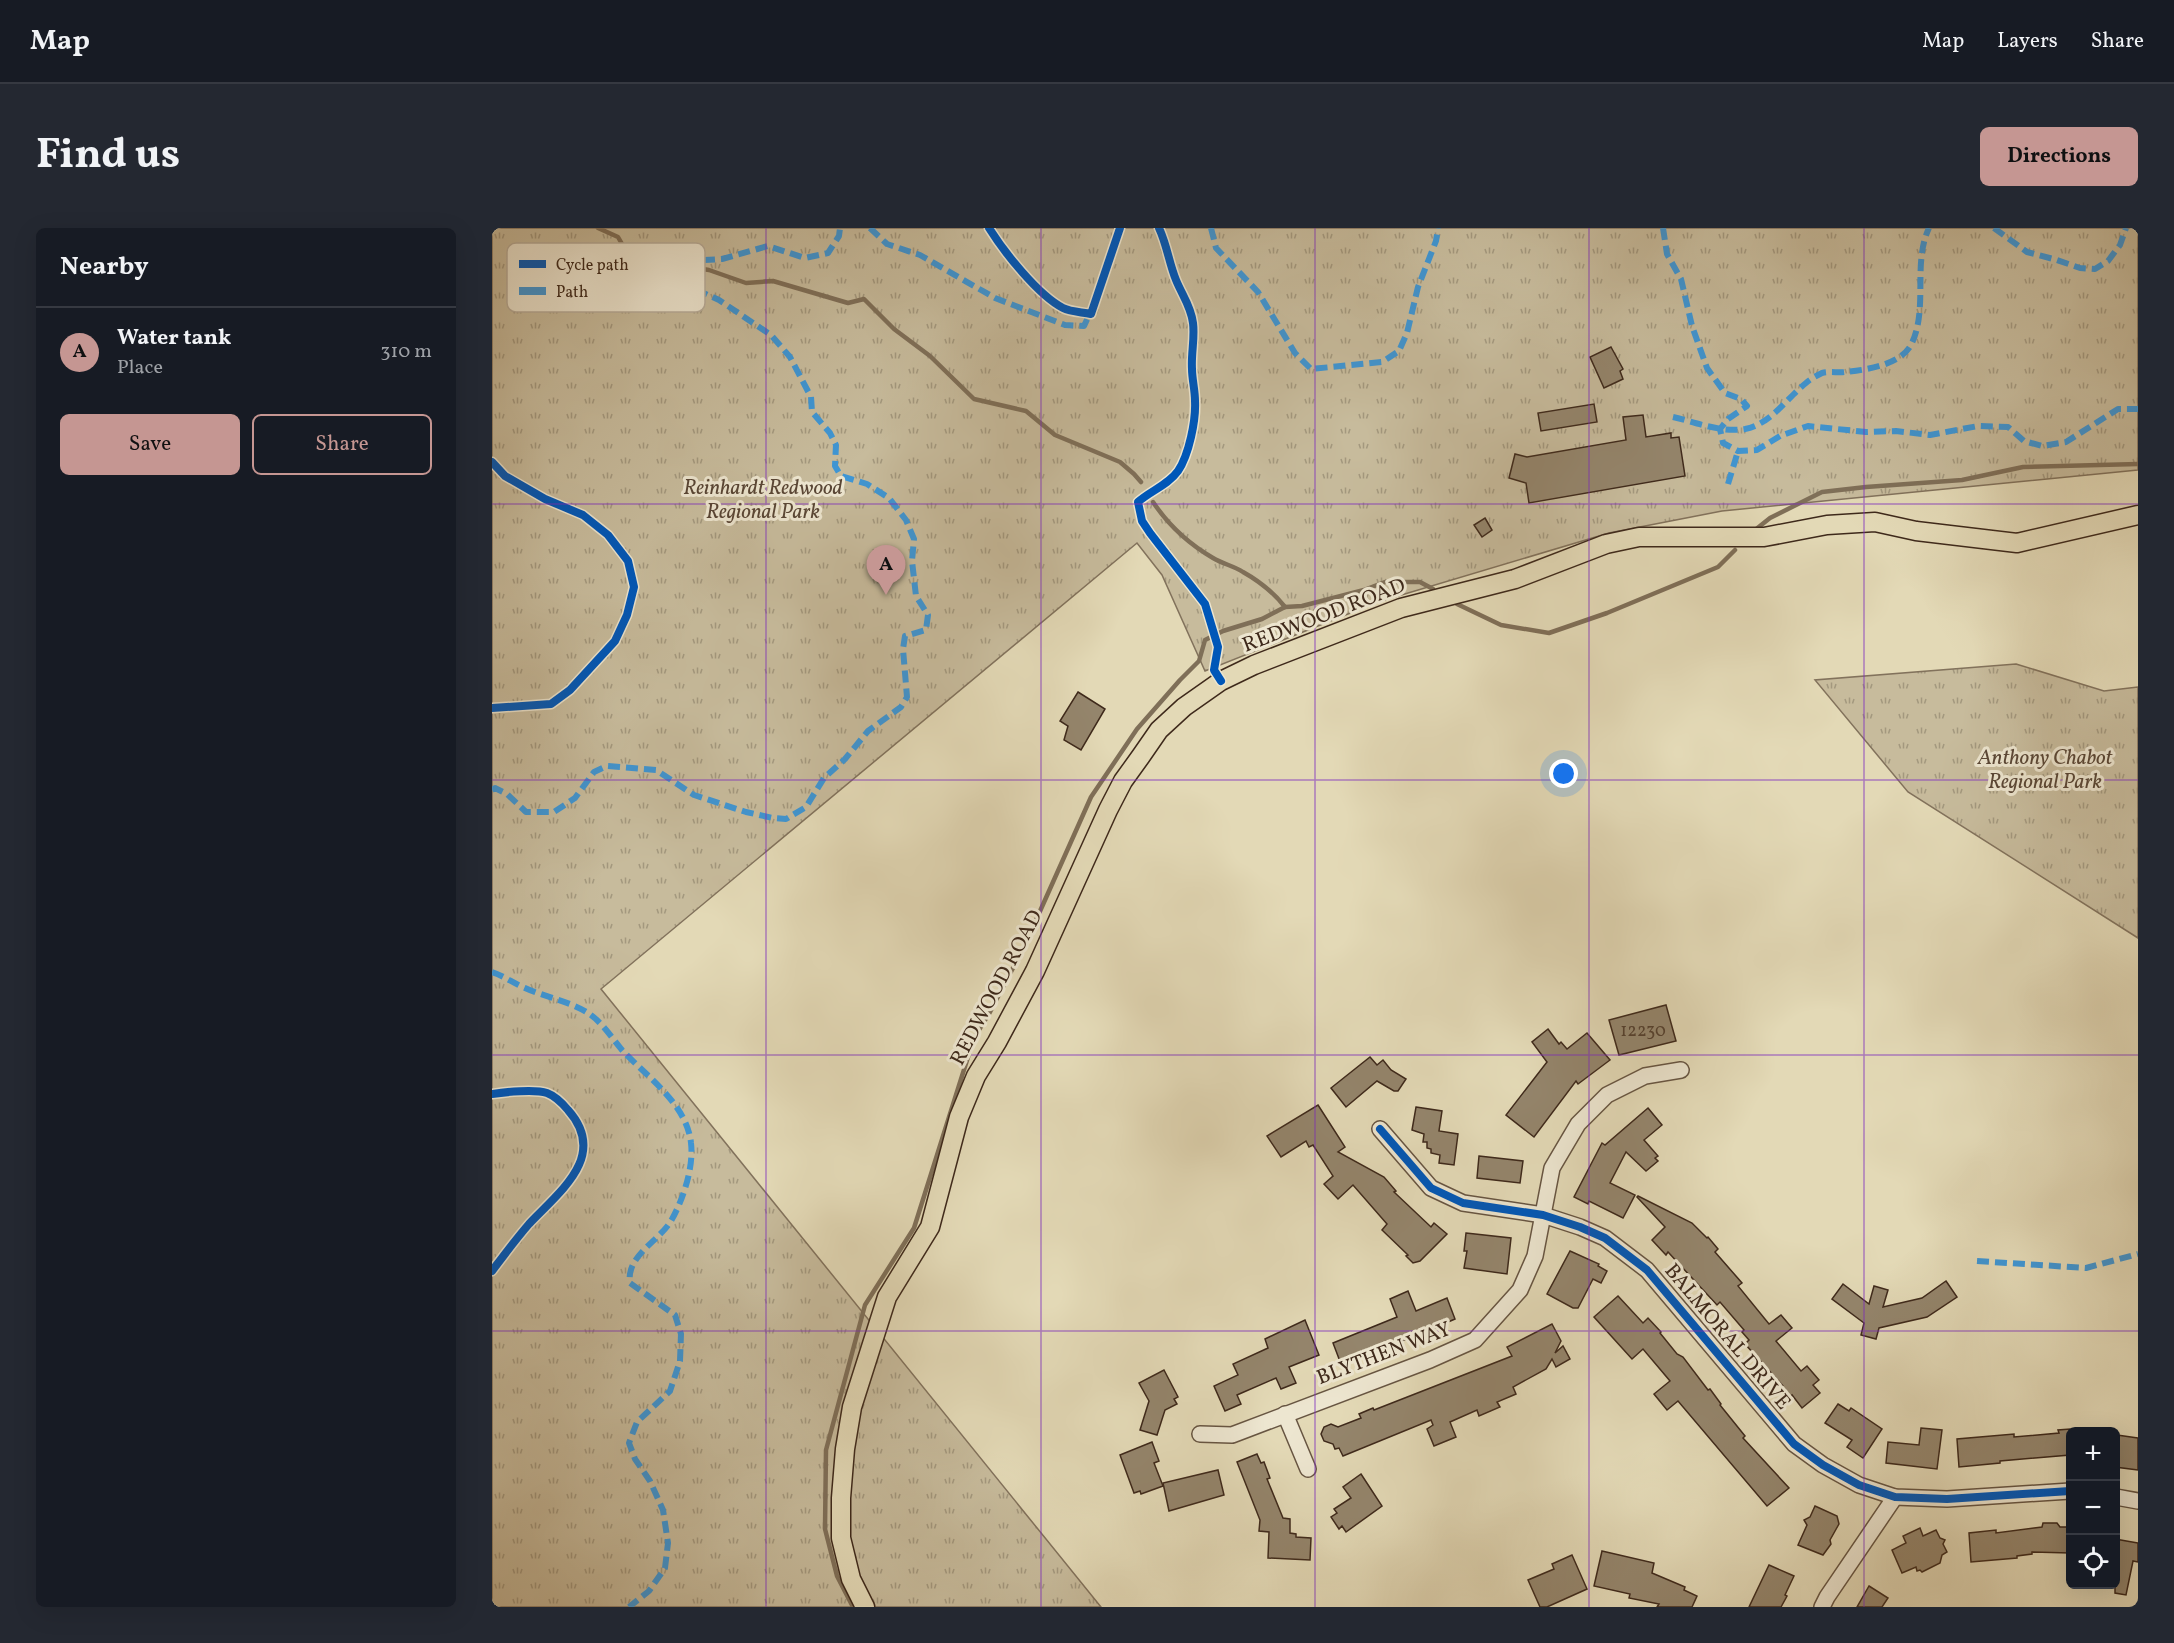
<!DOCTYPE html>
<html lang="en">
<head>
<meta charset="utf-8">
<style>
  body { margin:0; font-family:Vollkorn,serif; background:#242831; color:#f1f3f6 }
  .controls { position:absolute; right:18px; bottom:18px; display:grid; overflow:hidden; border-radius:9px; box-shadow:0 6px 24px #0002 }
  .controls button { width:54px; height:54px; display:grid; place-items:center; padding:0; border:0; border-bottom:2px solid #363941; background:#171b24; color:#f1f3f6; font:30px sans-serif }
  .you { position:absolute; left:1072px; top:546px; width:21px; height:21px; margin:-15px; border:4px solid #fff; border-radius:50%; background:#1a73e8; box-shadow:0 0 0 9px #1a73e833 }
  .badge { display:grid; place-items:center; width:39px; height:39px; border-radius:50%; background:#c59692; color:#111; font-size:20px; font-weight:700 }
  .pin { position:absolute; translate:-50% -50px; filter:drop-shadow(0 2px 3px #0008) }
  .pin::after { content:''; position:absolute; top:32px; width:21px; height:18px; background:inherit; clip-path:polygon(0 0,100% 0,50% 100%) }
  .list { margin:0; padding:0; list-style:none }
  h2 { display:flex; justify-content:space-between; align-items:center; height:78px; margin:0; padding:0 24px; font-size:26px }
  h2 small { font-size:20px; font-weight:400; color:#9ea1a6 }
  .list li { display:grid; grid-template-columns:39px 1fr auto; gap:18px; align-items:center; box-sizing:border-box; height:90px; padding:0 24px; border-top:2px solid #363941 }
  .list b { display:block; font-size:22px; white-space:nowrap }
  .list p { margin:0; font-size:20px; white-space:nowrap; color:#9ea1a6 }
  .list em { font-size:20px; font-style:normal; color:#9ea1a6 }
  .actions { display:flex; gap:12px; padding:18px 24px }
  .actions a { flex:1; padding:14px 0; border:2px solid #c59692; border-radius:9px; text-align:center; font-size:21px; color:#c59692 }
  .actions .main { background:#c59692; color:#111 }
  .icon { flex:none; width:33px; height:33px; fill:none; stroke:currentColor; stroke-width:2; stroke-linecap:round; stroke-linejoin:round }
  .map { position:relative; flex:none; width:1646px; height:1379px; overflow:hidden; border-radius:9px }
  header { display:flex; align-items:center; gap:36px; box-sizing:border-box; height:84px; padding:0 30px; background:#171b24; border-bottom:2px solid #363941 }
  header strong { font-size:28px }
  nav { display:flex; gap:33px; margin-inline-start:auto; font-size:21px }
  .intro { display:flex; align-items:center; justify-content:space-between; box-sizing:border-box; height:144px; padding:0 36px }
  h1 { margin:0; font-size:42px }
  .button { padding:15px 27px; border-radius:9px; background:#c59692; color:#111; font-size:21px; font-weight:700 }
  main { display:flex; gap:36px; padding:0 36px }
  aside { flex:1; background:#171b24; border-radius:9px; box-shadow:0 6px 24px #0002 }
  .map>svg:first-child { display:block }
  .park { fill:url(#park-tufts); stroke:#82725c; stroke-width:1.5 }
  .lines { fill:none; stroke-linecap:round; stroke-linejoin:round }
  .stream { stroke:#7f6f58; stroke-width:4.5 }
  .building { fill:#94856c; stroke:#3e291b; stroke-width:1.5 }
  .minor-casing { stroke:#675542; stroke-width:18 }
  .major-casing { stroke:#3e291b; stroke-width:21 }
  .minor { stroke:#ede6d0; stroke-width:15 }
  .major { stroke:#e3d9b6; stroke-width:18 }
  .quiet { stroke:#3f96d4; stroke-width:6; stroke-dasharray:12 6; stroke-linecap:butt }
  .cycleway-casing { stroke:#ede6d0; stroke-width:11 }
  .cycleway { stroke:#0057b8; stroke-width:8 }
  .grid { fill:none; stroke:#7b2cbf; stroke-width:1.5; stroke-opacity:0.55 }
  .labels { text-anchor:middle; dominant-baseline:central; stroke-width:6; stroke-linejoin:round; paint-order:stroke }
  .number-label { font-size:18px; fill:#54402f }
  .park-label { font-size:21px; font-style:italic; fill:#594635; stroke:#ede6d0 }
  .street-label { font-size:21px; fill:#3e291b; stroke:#ede6d0 }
  .key { fill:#ede6d0; stroke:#b8ad9a; stroke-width:1.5 }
  .key-label { font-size:16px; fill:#3e291b }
</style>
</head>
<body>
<header>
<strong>Map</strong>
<nav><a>Map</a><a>Layers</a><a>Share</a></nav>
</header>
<div class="intro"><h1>Find us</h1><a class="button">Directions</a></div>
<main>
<aside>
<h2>Nearby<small></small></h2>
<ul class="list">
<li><span class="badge">A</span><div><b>Water tank</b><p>Place</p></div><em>310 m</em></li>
</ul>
<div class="actions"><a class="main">Save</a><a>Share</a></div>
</aside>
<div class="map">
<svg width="1646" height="1379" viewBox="0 0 1646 1379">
  <defs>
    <pattern id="park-tufts" width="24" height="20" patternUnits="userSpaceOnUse" patternTransform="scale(1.5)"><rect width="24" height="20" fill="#c7bb9c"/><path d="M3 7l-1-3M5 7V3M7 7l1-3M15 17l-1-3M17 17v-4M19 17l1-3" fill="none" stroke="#a3987e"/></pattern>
  </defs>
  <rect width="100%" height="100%" fill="#e3d9b6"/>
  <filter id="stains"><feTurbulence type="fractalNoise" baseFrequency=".00333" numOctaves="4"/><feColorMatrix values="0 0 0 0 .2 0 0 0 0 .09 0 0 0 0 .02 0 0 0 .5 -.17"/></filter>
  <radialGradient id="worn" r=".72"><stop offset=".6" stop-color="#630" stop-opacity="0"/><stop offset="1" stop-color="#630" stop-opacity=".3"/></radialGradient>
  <g class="park">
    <path d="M0 0H1646V242L1230 283 1117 305 886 374 713 443 670 347 645 315 109 761 609 1379H0Z"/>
    <path d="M1524 436 1612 463 1646 459V710L1416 564 1323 452Z"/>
  </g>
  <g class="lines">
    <g class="stream">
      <path d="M106 0 126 9 138 30 161 26 198 39 217 42 254 55 281 53 356 75 372 71 402 101 438 128 482 171 534 183 563 207 628 234 642 246 649 254"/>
      <path d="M661 274C677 298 697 316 721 330 731 336 742 338 751 344 767 353 782 365 793 379"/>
      <path d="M1263 302 1278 290 1330 264 1374 259 1470 252 1531 239 1646 236"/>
      <path d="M965 376 1009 397 1057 405 1115 385 1226 339 1243 322"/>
      <path d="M361 1379 345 1348 333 1301 334 1222 373 1077 422 1000 482 810 498 784 532 719 599 569 645 501 688 452 707 433 713 412 731 403 770 391 793 379 810 378 872 362 893 354H928L941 361"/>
    </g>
  </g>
  <g class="building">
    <path d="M1119 119 1131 141 1128 143 1131 151 1112 160 1098 129Z"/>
    <path d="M1102 176 1105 194 1049 203 1046 185Z"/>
    <path d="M1151 187 1154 209 1179 205V210L1187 209 1193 248 1037 275 1034 255 1017 250 1023 226 1035 229 1134 212 1131 189Z"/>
    <path d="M993 290 1000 302 990 309 982 297Z"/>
    <path d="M586 464 613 481 589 522 572 512 576 498 568 493Z"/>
    <path d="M1174 777 1184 813 1127 827 1117 792Z"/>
    <path d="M1056 801 1067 816 1069 814 1075 821 1095 805 1118 832 1086 856 1084 853 1042 909 1014 887 1055 834 1040 814Z"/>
    <path d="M878 829 885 837 891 832 899 842 914 851 906 863H902L885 853 854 879 839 860Z"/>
    <path d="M826 877 853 919 846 924 892 949 904 963 902 964 939 999 942 995 955 1006 928 1033 921 1035 914 1028 916 1027 890 1002 895 996 861 957 846 971 832 956 841 948 821 917 817 919 814 913 789 929 775 908Z"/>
    <path d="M924 879 950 883 947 903 966 906 962 937 947 935 948 927 939 925V921L935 920V914H931L932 906 920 902Z"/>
    <path d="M1156 880 1170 897 1152 912 1166 928 1163 930 1166 933 1154 943 1134 924 1118 955 1143 967 1131 990 1097 973 1096 976 1082 969 1110 915 1113 917Z"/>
    <path d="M987 928 1031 933 1028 955 985 950Z"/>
    <path d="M1146 968 1200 995 1215 1010 1216 1009 1226 1021 1223 1024 1250 1055 1246 1058 1277 1096 1289 1087 1300 1100 1284 1113 1309 1143 1315 1138 1327 1152 1321 1157 1328 1165 1310 1180 1300 1167 1298 1169 1290 1159 1291 1158 1253 1116 1257 1112 1250 1104 1252 1102 1228 1074 1225 1077 1176 1024 1174 1027 1160 1012 1173 999 1145 969Z"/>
    <path d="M974 1005 1019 1010 1015 1046 972 1040 975 1023H972Z"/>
    <path d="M1078 1023 1107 1036 1106 1038 1115 1043 1109 1055 1101 1051 1086 1080H1081L1055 1066Z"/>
    <path d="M1454 1053 1465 1069 1435 1089 1387 1100 1384 1111 1369 1107 1372 1095 1340 1071 1351 1056 1377 1076 1382 1058 1396 1062 1391 1079 1430 1070Z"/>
    <path d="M916 1063 924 1083 955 1070 963 1091 949 1097V1098L849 1136 841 1115 905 1089 898 1071Z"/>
    <path d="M1126 1068 1151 1095 1156 1090 1169 1104 1168 1105 1185 1126 1191 1129 1216 1162 1218 1161 1229 1176 1228 1177 1253 1208 1251 1210 1297 1260 1275 1278 1186 1173 1175 1182 1162 1166 1178 1153 1151 1121 1140 1131 1102 1089Z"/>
    <path d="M813 1092 827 1127 797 1139 804 1155 789 1161 784 1150 745 1167 749 1176 733 1183 722 1158 746 1147 741 1136 776 1120 773 1111Z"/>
    <path d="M1060 1096 1069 1113 1063 1125 1071 1118 1078 1131 1064 1139 1060 1131 1054 1141 1021 1159 1024 1166 1005 1174 1008 1179 987 1188 985 1182 958 1194 964 1209 942 1218 935 1201 941 1197 939 1192 851 1228 847 1220 843 1221 841 1216 832 1213 829 1206 832 1199 839 1196 846 1199 869 1190 867 1186 881 1180 882 1182 1020 1128 1015 1119Z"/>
    <path d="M672 1142 686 1169 682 1171 685 1176 673 1182 665 1207 648 1202 657 1173 647 1155Z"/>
    <path d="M1346 1176 1357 1183 1359 1180 1390 1201 1371 1230 1355 1219 1360 1212 1333 1195Z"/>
    <path d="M1429 1200 1450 1202 1445 1241 1394 1235 1396 1214 1427 1217Z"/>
    <path d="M1578 1201V1227L1508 1233V1235L1467 1239 1465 1211 1522 1206V1209L1567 1205 1566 1202Z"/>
    <path d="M1625 1207 1646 1210V1242L1623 1239Z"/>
    <path d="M660 1214 667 1233 662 1235 671 1258 649 1266 648 1263 642 1265 628 1227Z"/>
    <path d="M765 1226 769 1235 772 1234 778 1250 775 1251 791 1290 798 1291V1305L804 1306V1309L819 1310 818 1332 776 1330 777 1304 767 1303 768 1292 745 1234Z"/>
    <path d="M726 1242 732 1267 677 1283 671 1255Z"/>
    <path d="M869 1246 890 1278 854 1304 850 1298 847 1301 839 1289 845 1285 842 1281 859 1270 851 1259Z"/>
    <path d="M1323 1278 1345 1288 1347 1296 1338 1312 1339 1316 1331 1327 1306 1317 1315 1297 1312 1292 1318 1289Z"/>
    <path d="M1551 1295H1565L1568 1299H1578V1325L1540 1324V1326L1525 1328V1330L1479 1334 1477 1305 1504 1302V1305L1550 1299Z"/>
    <path d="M1428 1300 1431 1308 1444 1302 1448 1310 1453 1312 1451 1316 1455 1324 1450 1327 1448 1335 1430 1344 1428 1342 1425 1343 1424 1339 1410 1345 1400 1322 1414 1315 1411 1308Z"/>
    <path d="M1623 1311 1646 1315V1334L1641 1333 1634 1367 1623 1365Z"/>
    <path d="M1110 1323 1162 1335 1160 1345 1193 1359 1192 1362 1205 1368 1200 1379H1165L1167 1376 1137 1370 1138 1366 1102 1358Z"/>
    <path d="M1080 1327 1095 1361 1055 1379H1048L1036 1352 1062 1341 1060 1336Z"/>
    <path d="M1277 1337 1302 1348 1293 1367 1295 1368 1289 1379H1257Z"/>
    <path d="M1377 1358 1396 1370 1390 1379H1365Z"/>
  </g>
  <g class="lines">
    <g class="minor-casing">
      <g id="minor">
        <path d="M888 901 939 960 971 975 1051 987 1088 999 1113 1010 1155 1042 1302 1216 1331 1237 1367 1257 1403 1269 1455 1271 1578 1263"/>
        <path d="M793 1186 816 1241"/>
        <path d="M708 1206 740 1207 938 1132 983 1112 1028 1062 1043 1028 1060 940 1086 896 1115 867 1153 848 1189 842"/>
        <path d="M1624 1269 1646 1273"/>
        <path d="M1330 1379 1335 1369 1403 1269"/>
      </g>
    </g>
    <g class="major-casing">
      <path id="major" d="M373 1379 359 1351 349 1310V1270L353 1221 360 1179 395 1069 438 999 467 889 484 848 505 814 543 743 616 582 631 553 649 528 667 502 692 479 729 453 762 437 909 380 1023 351 1114 316 1147 309H1272L1335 297 1383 294 1424 303 1525 315 1646 287"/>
    </g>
    <use href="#minor" class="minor"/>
    <use href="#major" class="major"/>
    <g class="quiet">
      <path d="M378 0 395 16 428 27 503 70 573 97 592 98 600 81"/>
      <path d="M719 0 724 20 766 64 803 125 819 141 890 134 907 123 915 105 926 59 944 13 946 0"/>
      <path d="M1171 0 1175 26 1189 51 1200 98 1215 140 1233 165 1249 171 1255 178 1236 191 1228 201 1231 215 1246 223 1265 222 1288 208 1316 198 1374 204 1404 203 1438 207 1486 198 1516 199 1532 213 1550 218 1574 214 1626 181H1646"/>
      <path d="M1502 0 1535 24 1565 32 1588 40 1603 41 1616 33 1628 17 1634 0"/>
      <path d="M1181 189C1203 194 1229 205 1253 201 1279 196 1295 170 1314 155 1318 151 1326 147 1330 145 1337 143 1346 145 1353 144 1374 142 1408 137 1419 117 1437 81 1420 36 1437 0"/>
      <path d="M1236 256 1246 223"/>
      <path d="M0 562 3 560 15 566 34 584H62L83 570 102 544 115 538 164 542 202 567 254 584 281 590 294 591 314 579 332 550 353 531 376 503 409 479 415 469 411 421 413 408 434 402 436 387 424 368 420 333 422 311 414 292 397 270 375 256 349 248 343 238 344 217 338 205 320 184 319 169 298 129 279 107 227 72 205 62 184 47 176 37 184 27 212 32 230 31 276 18 313 30 336 25 347 8 348 0"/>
      <path d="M0 744C12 748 21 755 33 760 53 769 77 773 96 785 109 793 120 810 130 822 154 848 195 876 199 915 202 939 191 972 179 993 166 1014 134 1028 138 1055L183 1087 189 1106 188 1133 178 1163 145 1194 137 1215 143 1231 158 1253 171 1282 176 1315 173 1340 157 1363 137 1379"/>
      <path d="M1485 1033 1594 1040 1646 1026"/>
    </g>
    <g class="cycleway-casing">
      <g id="cycleway">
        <path d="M497 0C512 24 546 67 571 80 579 84 590 84 599 86L628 0"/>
        <path d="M667 0C675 17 677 35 684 52 690 67 699 78 701 95 703 110 699 125 700 141 700 151 703 162 703 173 704 192 697 227 686 243 676 257 658 263 646 274L650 293 658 305 713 376 726 419 722 442 729 453"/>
        <path d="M0 234 13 248 53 271 91 287 116 307 136 333 142 359 135 387 123 413 78 462 59 476 0 480"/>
        <path d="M0 866C13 864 43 861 55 865 63 868 71 876 76 882 117 928 67 964 37 996 24 1011 12 1027 0 1043"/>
        <path d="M888 901 939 960 971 975 1051 987 1088 999 1113 1010 1155 1042 1302 1216 1331 1237 1367 1257 1403 1269 1455 1271 1578 1263"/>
      </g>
    </g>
    <use href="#cycleway" class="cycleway"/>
  </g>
  <path class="grid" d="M274 0V1379M549 0V1379M823 0V1379M1097 0V1379M1372 0V1379M0 276H1646M0 552H1646M0 827H1646M0 1103H1646"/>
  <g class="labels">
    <g class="number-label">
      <text x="1151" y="803">12230</text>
    </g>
    <g class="park-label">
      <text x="271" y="260">Reinhardt Redwood<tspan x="271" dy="24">Regional Park</tspan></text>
      <text x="1553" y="530">Anthony Chabot<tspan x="1553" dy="24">Regional Park</tspan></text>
    </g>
    <g class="street-label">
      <text transform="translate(832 388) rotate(-21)">REDWOOD ROAD</text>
      <text transform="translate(505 760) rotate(-62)">REDWOOD ROAD</text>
      <text transform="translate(1235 1109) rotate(50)">BALMORAL DRIVE</text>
      <text transform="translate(892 1126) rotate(-21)">BLYTHEN WAY</text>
    </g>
  </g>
  <rect x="15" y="15" width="198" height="69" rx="9" class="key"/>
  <rect x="27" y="32" width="27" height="8" fill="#0057b8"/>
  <rect x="27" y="59" width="27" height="8" fill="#3f96d4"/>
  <g class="key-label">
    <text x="64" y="42">Cycle path</text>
    <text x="64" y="69">Path</text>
  </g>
  <rect width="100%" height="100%" filter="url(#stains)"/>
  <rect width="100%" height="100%" fill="url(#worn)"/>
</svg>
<div class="controls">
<button>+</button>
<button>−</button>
<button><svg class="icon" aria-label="locate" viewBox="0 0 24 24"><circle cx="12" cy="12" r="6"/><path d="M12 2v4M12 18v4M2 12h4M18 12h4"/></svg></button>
</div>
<div class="you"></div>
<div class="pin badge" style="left:394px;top:367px">A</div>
</div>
</main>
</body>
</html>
